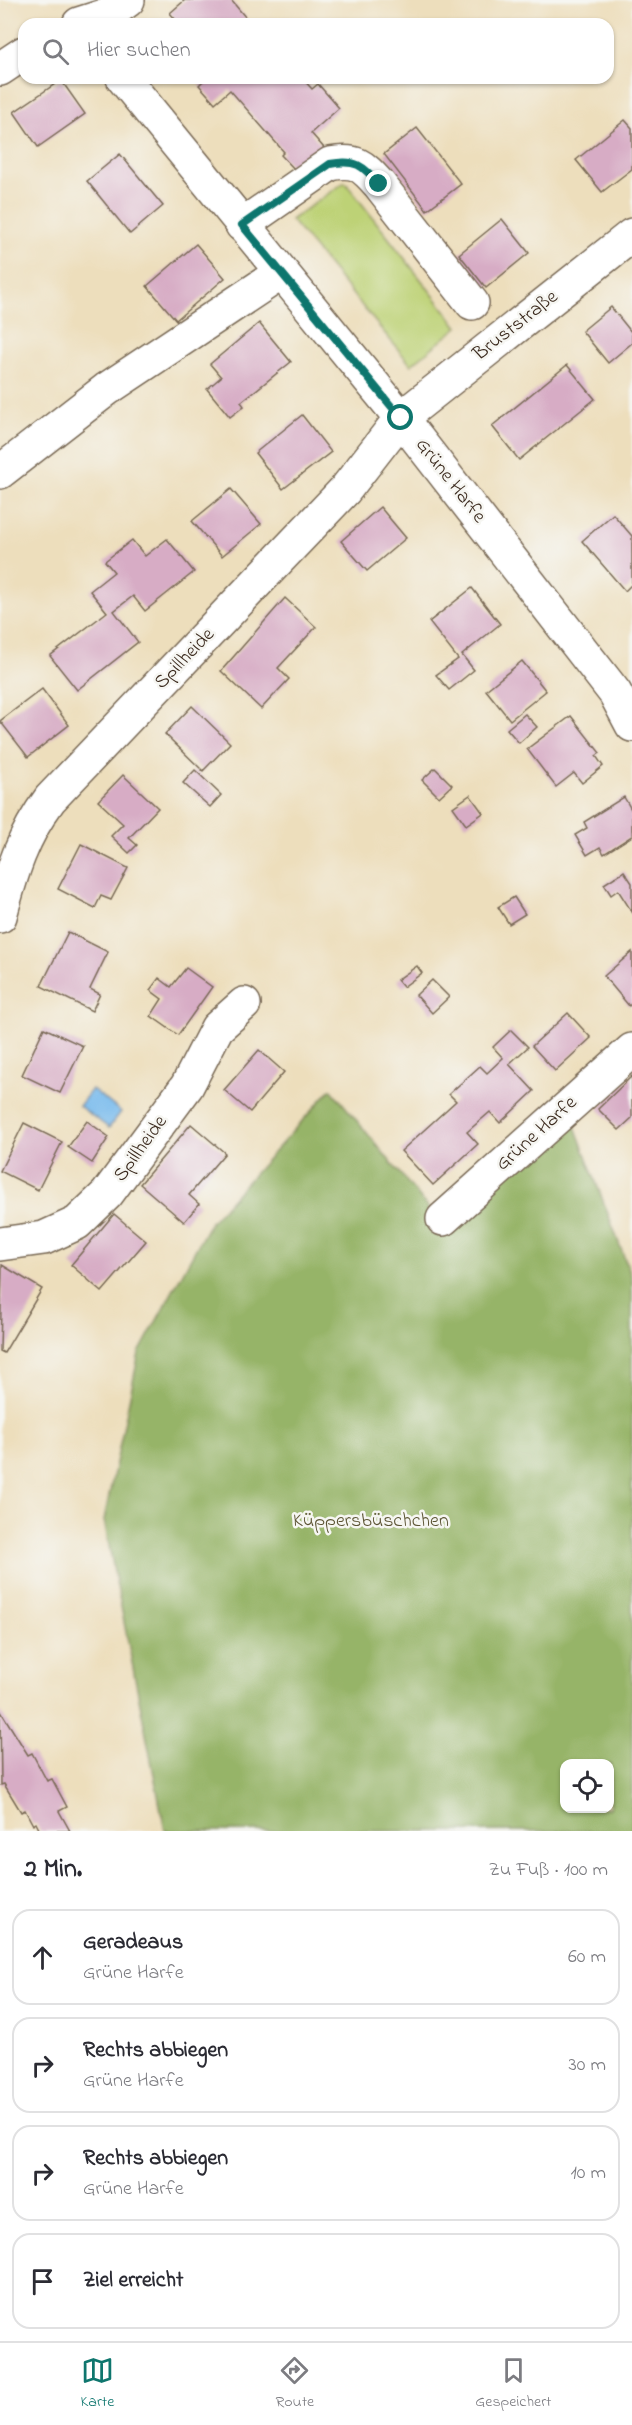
<!DOCTYPE html>
<html lang="de">
<head>
<meta charset="utf-8">
<style>
  body { margin:0; font-family:"Indie Flower",sans-serif; background:#f7f7f7; color:#2b2b33 }
  .controls { position:absolute; right:18px; bottom:18px; display:grid; overflow:hidden; border-radius:12px; box-shadow:0 2px 4px #0004 }
  .controls button { width:54px; height:54px; display:grid; place-items:center; padding:0; border:0; border-bottom:2px solid #e1e1e2; background:#fff; color:#2b2b33; font:30px sans-serif }
  .stop { position:absolute; width:18px; height:18px; margin:-14px; border:4px solid #0f766e; border-radius:50%; background:#fff }
  .stop.end { background:#0f766e; border-color:#fff; box-shadow:0 2px 6px #0008 }
  .list { margin:0; padding:0; list-style:none }
  h2 { display:flex; justify-content:space-between; align-items:center; height:78px; margin:0; padding:0 24px; font-size:26px }
  h2 small { font-size:20px; font-weight:400; color:#7c7c81 }
  .list li { display:grid; grid-template-columns:39px 1fr auto; gap:18px; align-items:center; box-sizing:border-box; height:96px; margin:0 12px 12px; padding:0 12px; border:2px solid #e1e1e2; border-radius:18px }
  .list b { display:block; font-size:22px; white-space:nowrap }
  .list p { margin:0; font-size:20px; white-space:nowrap; color:#7c7c81 }
  .list em { font-size:20px; font-style:normal; color:#7c7c81 }
  .icon { flex:none; width:33px; height:33px; fill:none; stroke:currentColor; stroke-width:2; stroke-linecap:round; stroke-linejoin:round }
  .map { position:relative; flex:none; width:632px; height:1831px; overflow:hidden }
  .search { position:absolute; background:#fff; box-shadow:0 2px 4px #0004; left:18px; right:18px; top:18px; height:66px; display:flex; align-items:center; gap:15px; box-sizing:border-box; padding:0 21px; border-radius:18px; color:#7c7c81; font-size:22px }
  .sheet { height:510px; background:#fff }
  nav { display:flex; justify-content:space-around; align-items:center; box-sizing:border-box; height:84px; border-top:2px solid #e1e1e2; background:#fff; font-size:16px; color:#7c7c81 }
  nav a { display:grid; justify-items:center; gap:3px }
  nav .on { color:#0f766e }
  .map>svg:first-child { display:block }
  .green { fill:#bdd276; stroke:#7c7e4a; stroke-width:1.5 }
  .forest { fill:#96b467; stroke:#686f42; stroke-width:1.5; fill-rule:evenodd }
  .water { fill:#77baed; stroke:#597286; stroke-width:1.5 }
  .building { fill:#d7acc5 }
  .lines { fill:none; stroke-linecap:round; stroke-linejoin:round }
  .street-casing { stroke:#796955; stroke-width:36 }
  .street { stroke:#fff; stroke-width:33 }
  .route { stroke:#0f766e; stroke-width:8 }
  .labels { text-anchor:middle; dominant-baseline:central; stroke-width:5; stroke-linejoin:round; paint-order:stroke }
  .street-label { font-size:20px; fill:#3b2a1e; stroke:#f6f6f2 }
  .park-label { font-size:20px; fill:#5c5434; stroke:#f6f6f2 }
</style>
</head>
<body>
<div class="map">
<svg width="632" height="1831" viewBox="0 0 632 1831">
  <rect width="100%" height="100%" fill="#f6f6f2"/>
  <filter id="ink" filterUnits="userSpaceOnUse"><feTurbulence type="fractalNoise" baseFrequency=".0167" numOctaves="2"/><feDisplacementMap in="SourceGraphic" scale="12" xChannelSelector="R" yChannelSelector="G"/><feConvolveMatrix kernelMatrix="1 2 1 2 8 2 1 2 1" color-interpolation-filters="sRGB"/></filter>
  <filter id="wash" filterUnits="userSpaceOnUse"><feTurbulence type="fractalNoise" baseFrequency=".008" numOctaves="4" result="noise"/><feDisplacementMap in="SourceGraphic" scale="24" xChannelSelector="R" yChannelSelector="G"/><feGaussianBlur stdDeviation="1.35" result="paint"/><feColorMatrix in="noise" values="0 0 0 0 0 0 0 0 0 0 0 0 0 0 0 0 0 1.4 0 .05"/><feComposite in="paint" operator="in"/></filter>
  <g filter="url(#wash)">
    <rect width="100%" height="100%" fill="#eddebc"/>
    <path class="green" d="M345 182 458 327 411 365 291 220Z"/>
    <path class="forest" d="M331 1089 438 1220 571 1116 632 1278V1831H165L104 1520 139 1353 210 1223ZM564 1764H610V1808H564Z"/>
    <path class="water" d="M92 1089 121 1112 109 1128 79 1106Z"/>
    <g id="blocks">
      <g class="building">
        <path d="M185 0H231L246 18 239 24H179L170 13Z"/>
        <path d="M206 78H302L312 89 318 84 339 108 311 133 324 148 297 172 281 155 284 152 230 90 215 103 199 85Z"/>
        <path d="M61 80 85 114 38 147 14 112Z"/>
        <path d="M625 120 632 128V169L602 192 576 160Z"/>
        <path d="M417 128 461 184 427 210 384 154Z"/>
        <path d="M120 154 163 206 130 234 87 181Z"/>
        <path d="M502 219 529 253 486 288 459 254Z"/>
        <path d="M196 244 225 278 176 320 147 286Z"/>
        <path d="M611 307 632 333V343L608 363 582 331Z"/>
        <path d="M259 323 291 362 241 402 244 406 230 417 207 389 221 377 210 364Z"/>
        <path d="M567 365 595 399 519 460 492 426Z"/>
        <path d="M302 415 331 452 283 489 255 453Z"/>
        <path d="M231 489 261 524 222 556 192 521Z"/>
        <path d="M380 507 406 538 367 571 341 541Z"/>
        <path d="M613 514 632 536V584L625 591 582 541Z"/>
        <path d="M167 539 194 572 145 611 133 596 114 611 138 642 77 690 50 656 107 612 90 591 114 572 105 561 132 540 145 556Z"/>
        <path d="M472 588 500 624 462 655 474 670 449 690 436 675 458 659 429 622Z"/>
        <path d="M285 598 316 627 278 668 289 679 261 709 221 671Z"/>
        <path d="M522 661 546 691 510 720 486 690Z"/>
        <path d="M42 689 69 725 28 757 0 721Z"/>
        <path d="M192 706 230 743 203 771 165 734Z"/>
        <path d="M525 714 537 727 519 743 507 729Z"/>
        <path d="M571 716 600 753 596 756 603 766 582 783 574 773 556 787 527 749Z"/>
        <path d="M435 768 452 785 439 797 422 780Z"/>
        <path d="M195 770 221 795 210 807 183 783Z"/>
        <path d="M123 775 158 808 129 838 137 845 129 853 111 836 123 824 98 801Z"/>
        <path d="M470 795 483 813 466 825 453 807Z"/>
        <path d="M624 797 632 811V836L604 854 600 847 587 855 575 835 587 828 584 822Z"/>
        <path d="M81 844 128 868 111 900 101 896 95 908 58 889Z"/>
        <path d="M624 871 632 883V912L618 890 611 895 604 884Z"/>
        <path d="M514 897 525 914 509 924 498 907Z"/>
        <path d="M68 932 108 952 90 989 100 994 92 1011 41 986Z"/>
        <path d="M632 952V1003L629 1006 604 976Z"/>
        <path d="M417 966 422 973 403 987 397 980Z"/>
        <path d="M186 968 212 987 178 1035 151 1016 162 999 150 990 159 978 171 987Z"/>
        <path d="M432 980 449 997 432 1013 416 995Z"/>
        <path d="M568 1013 591 1038 555 1071 532 1046Z"/>
        <path d="M44 1028 83 1046 60 1093 22 1075Z"/>
        <path d="M511 1030 528 1047 509 1064 534 1091 500 1123 490 1112 467 1132 478 1144 433 1185 401 1151 456 1101 449 1094 480 1066 487 1073 503 1058 493 1047Z"/>
        <path d="M259 1050 284 1072 250 1112 224 1090Z"/>
        <path d="M632 1076V1118L619 1130 598 1109Z"/>
        <path d="M87 1121 109 1137 92 1163 68 1147Z"/>
        <path d="M24 1123 62 1142 38 1190 0 1171Z"/>
        <path d="M191 1124 225 1153 189 1195 199 1204 184 1222 140 1184Z"/>
        <path d="M114 1214 146 1241 102 1292 71 1265Z"/>
        <path d="M2 1265 42 1289 4 1353 0 1351Z"/>
        <path d="M0 1710 28 1755 32 1753 47 1781 52 1779 67 1807 59 1811 70 1831H40L36 1823 33 1825 25 1810 21 1812 4 1784 1 1785Z"/>
      </g>
    </g>
  </g>
  <g filter="url(#ink)">
    <use href="#blocks" fill-opacity="0" stroke="#796955" stroke-width="1.5"/>
    <g class="lines">
      <g class="street-casing">
        <g id="street">
          <path d="M79 24 107 15 128 0"/>
          <path d="M0 69 24 53"/>
          <path d="M123 78 401 418 615 693 632 725"/>
          <path d="M242 225 330 164C356 159 362 165 379 184L472 303"/>
          <path d="M0 472 107 389 281 273"/>
          <path d="M0 916C12 871 22 837 50 799L345 490 401 418 632 235"/>
          <path d="M443 1219 632 1050"/>
          <path d="M0 1244 44 1238 77 1223 107 1194 187 1086 217 1028 244 1004"/>
        </g>
      </g>
      <use href="#street" class="street"/>
    </g>
  </g>
  <g class="lines" filter="url(#ink)">
    <path class="route" d="M379 184C362 165 356 159 330 164L242 225 401 418"/>
  </g>
  <g class="labels">
    <g class="street-label">
      <text transform="translate(516 326) rotate(-38)">Bruststraße</text>
      <text transform="translate(450 481) rotate(52)">Grüne Harfe</text>
      <text transform="translate(185 659) rotate(-46)">Spillheide</text>
      <text transform="translate(537 1134) rotate(-42)">Grüne Harfe</text>
      <text transform="translate(141 1149) rotate(-54)">Spillheide</text>
    </g>
    <g class="park-label">
      <text x="371" y="1521">Küppersbüschchen</text>
    </g>
  </g>
</svg>
<div class="controls">
<button><svg class="icon" aria-label="locate" viewBox="0 0 24 24"><circle cx="12" cy="12" r="6"/><path d="M12 2v4M12 18v4M2 12h4M18 12h4"/></svg></button>
</div>
<div class="stop" style="left:401px;top:418px"></div>
<div class="stop end" style="left:379px;top:184px"></div>
<div class="search"><svg class="icon" aria-label="search" viewBox="0 0 24 24"><circle cx="10" cy="10" r="6"/><path d="M15 15l6 6"/></svg>Hier suchen</div>
</div>
<section class="sheet">
<h2>2 Min.<small>Zu Fuß · 100 m</small></h2>
<ul class="list">
<li><svg class="icon" aria-label="ahead" viewBox="0 0 24 24"><path d="M12 20V5M6 11l6-6 6 6"/></svg><div><b>Geradeaus</b><p>Grüne Harfe</p></div><em>60 m</em></li>
<li><svg class="icon" aria-label="right" viewBox="0 0 24 24"><path d="M7 20v-9h11M14 6l5 5-5 5"/></svg><div><b>Rechts abbiegen</b><p>Grüne Harfe</p></div><em>30 m</em></li>
<li><svg class="icon" aria-label="right" viewBox="0 0 24 24"><path d="M7 20v-9h11M14 6l5 5-5 5"/></svg><div><b>Rechts abbiegen</b><p>Grüne Harfe</p></div><em>10 m</em></li>
<li><svg class="icon" aria-label="arrive" viewBox="0 0 24 24"><path d="M6 21V4h12l-3 4 3 4H6"/></svg><div><b>Ziel erreicht</b></div></li>
</ul>
</section>
<nav>
<a class="on"><svg class="icon" aria-label="map" viewBox="0 0 24 24"><path d="M3 6l6-2 6 2 6-2v14l-6 2-6-2-6 2zM9 4v14M15 6v14"/></svg>Karte</a>
<a><svg class="icon" aria-label="directions" viewBox="0 0 24 24"><path d="M12 3l9 9-9 9-9-9zM9 14v-3h6M13 9l2 2-2 2"/></svg>Route</a>
<a><svg class="icon" aria-label="saved" viewBox="0 0 24 24"><path d="M7 4h10v16l-5-4-5 4z"/></svg>Gespeichert</a>
</nav>
</body>
</html>
